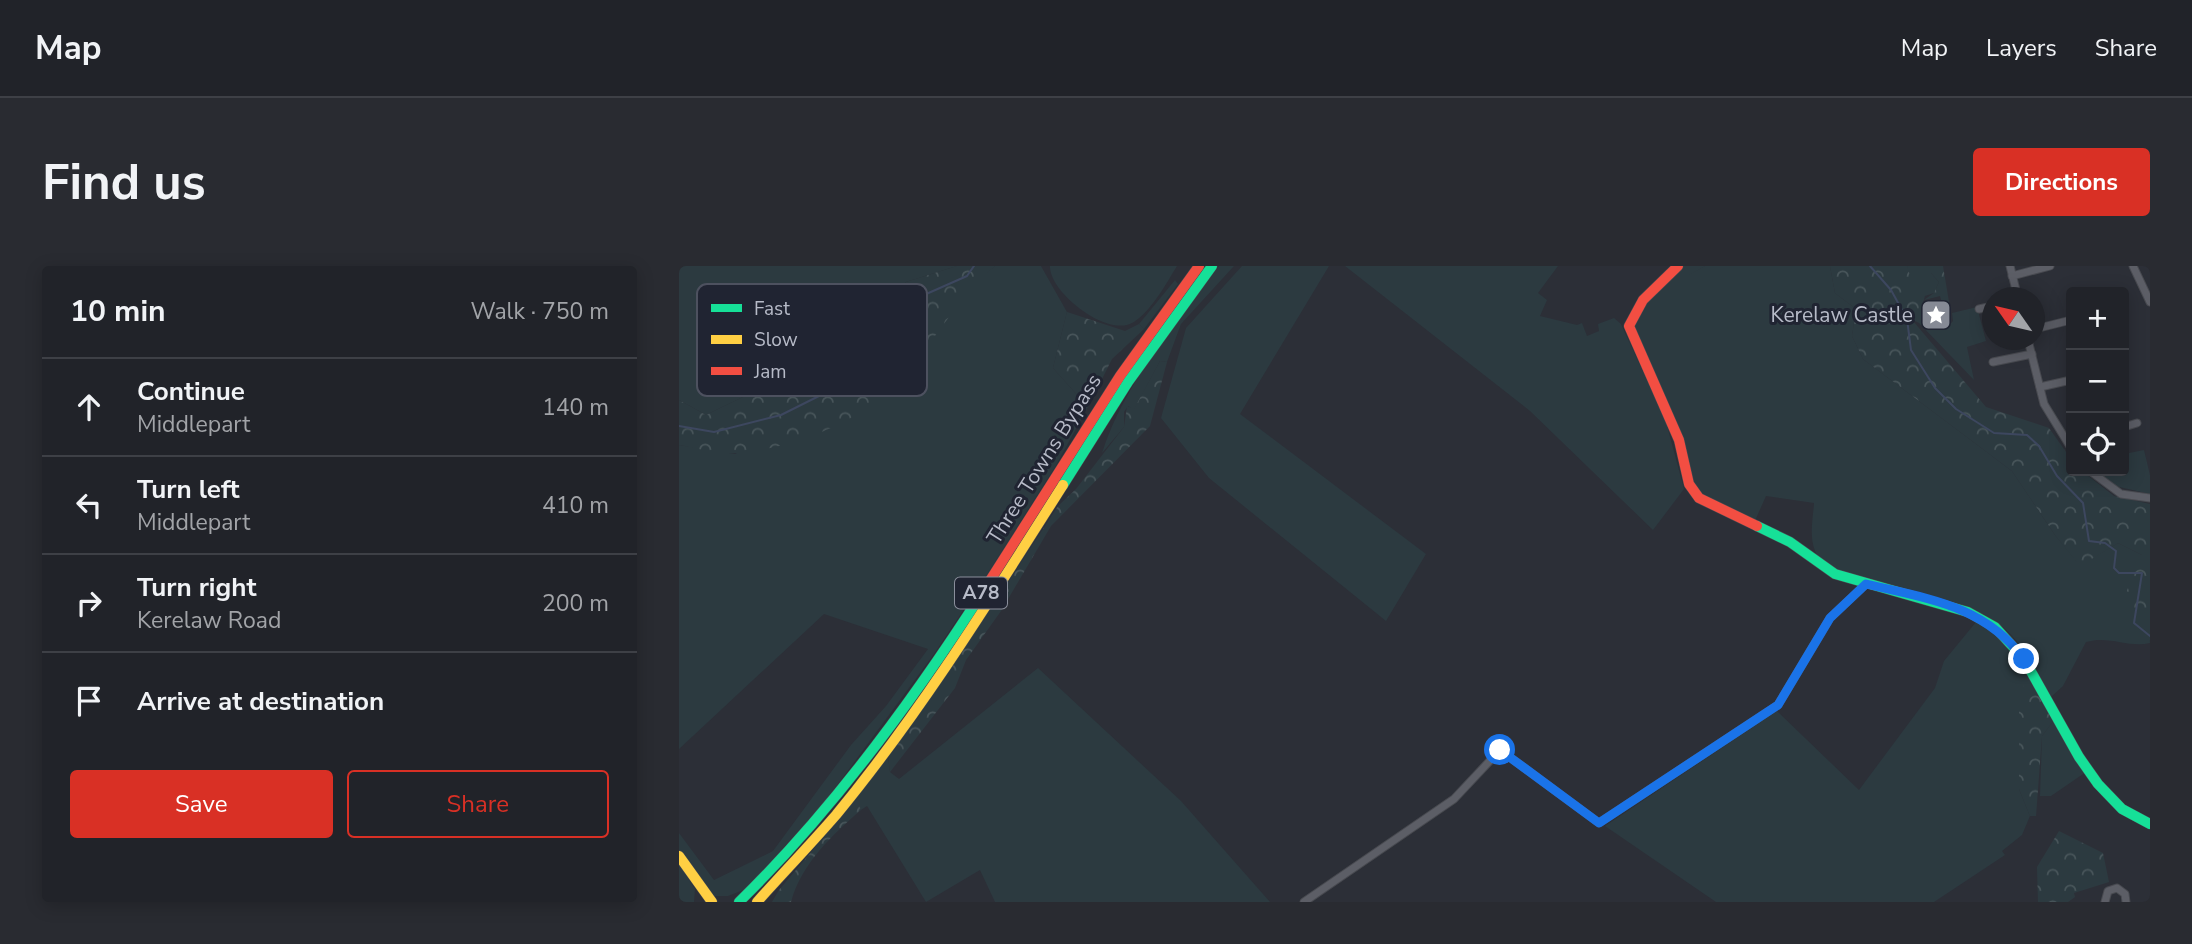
<!DOCTYPE html>
<html lang="en">
<head>
<meta charset="utf-8">
<style>
  body { margin:0; font-family:"Nunito Sans",sans-serif; background:#292b31; color:#f1f3f6 }
  .controls { position:absolute; right:21px; top:21px; display:grid; overflow:hidden; border-radius:7px; box-shadow:0 4px 18px #0003 }
  .controls button { width:63px; height:63px; display:grid; place-items:center; padding:0; border:0; border-bottom:2px solid #3e4046; background:#212329; color:#f1f3f6; font:35px sans-serif }
  .compass { position:absolute; left:1303px; top:21px; width:63px; height:63px; border-radius:50%; background:#212329; box-shadow:0 4px 18px #0003; rotate:304deg }
  .stop { position:absolute; width:21px; height:21px; margin:-16px; border:5px solid #1a73e8; border-radius:50%; background:#fff }
  .stop.end { background:#1a73e8; border-color:#fff; box-shadow:0 2px 7px #0008 }
  .list { margin:0; padding:0; list-style:none }
  h2 { display:flex; justify-content:space-between; align-items:center; height:91px; margin:0; padding:0 28px; font-size:30px }
  h2 small { font-size:23px; font-weight:400; color:#a2a4a8 }
  .list li { display:grid; grid-template-columns:46px 1fr auto; gap:21px; align-items:center; box-sizing:border-box; height:98px; padding:0 28px; border-top:2px solid #3e4046 }
  .list b { display:block; font-size:26px; white-space:nowrap }
  .list p { margin:0; font-size:23px; white-space:nowrap; color:#a2a4a8 }
  .list em { font-size:23px; font-style:normal; color:#a2a4a8 }
  .actions { display:flex; gap:14px; padding:21px 28px }
  .actions a { flex:1; padding:16px 0; border:2px solid #d93025; border-radius:7px; text-align:center; font-size:24px; color:#d93025 }
  .actions .main { background:#d93025; color:#fff }
  .icon { flex:none; width:38px; height:38px; fill:none; stroke:currentColor; stroke-width:2; stroke-linecap:round; stroke-linejoin:round }
  .map { position:relative; flex:none; width:1471px; height:636px; overflow:hidden; border-radius:7px }
  header { display:flex; align-items:center; gap:42px; box-sizing:border-box; height:98px; padding:0 35px; background:#212329; border-bottom:2px solid #3e4046 }
  header strong { font-size:33px }
  nav { display:flex; gap:38px; margin-inline-start:auto; font-size:24px }
  .intro { display:flex; align-items:center; justify-content:space-between; box-sizing:border-box; height:168px; padding:0 42px }
  h1 { margin:0; font-size:49px }
  .button { padding:18px 32px; border-radius:7px; background:#d93025; color:#fff; font-size:24px; font-weight:700 }
  main { display:flex; gap:42px; padding:0 42px }
  aside { flex:1; background:#212329; border-radius:7px; box-shadow:0 4px 18px #0003 }
  .map>svg:first-child { display:block }
  .grass { fill:#2c3a40 }
  .forest { fill:url(#forest-crowns) }
  .lines { fill:none; stroke-linecap:round; stroke-linejoin:round }
  .stream { stroke:#3d475f; stroke-width:2 }
  .street-casing { stroke:#484a50; stroke-width:9 }
  .fast-casing { stroke:#484a50; stroke-width:11 }
  .slow-casing { stroke:#484a50; stroke-width:11 }
  .jam-casing { stroke:#484a50; stroke-width:11 }
  .street { stroke:#5c5e66; stroke-width:7 }
  .fast { stroke:#16e098; stroke-width:10 }
  .slow { stroke:#ffcf43; stroke-width:10 }
  .jam { stroke:#f24e42; stroke-width:10 }
  .route { stroke:#1a73e8; stroke-width:9 }
  .labels { text-anchor:middle; dominant-baseline:central; stroke-width:6; stroke-linejoin:round; paint-order:stroke }
  .shield { fill:#202432; stroke:#8a8e9b; stroke-width:2 }
  .shield-label { font-size:19px; font-weight:bold; fill:#b7bbc8 }
  .poi-label { font-size:21px; fill:#b7bbc8; stroke:#202432; text-anchor:end }
  .street-label { font-size:21px; fill:#b7bbc8; stroke:#202432 }
  .key { fill:#202432; stroke:#4d515f; stroke-width:2 }
  .key-label { font-size:19px; fill:#b7bbc8 }
</style>
</head>
<body>
<header>
<strong>Map</strong>
<nav><a>Map</a><a>Layers</a><a>Share</a></nav>
</header>
<div class="intro"><h1>Find us</h1><a class="button">Directions</a></div>
<main>
<aside>
<h2>10 min<small>Walk · 750 m</small></h2>
<ul class="list">
<li><svg class="icon" aria-label="ahead" viewBox="0 0 24 24"><path d="M12 20V5M6 11l6-6 6 6"/></svg><div><b>Continue</b><p>Middlepart</p></div><em>140 m</em></li>
<li><svg class="icon" aria-label="left" viewBox="0 0 24 24"><path d="M17 20v-9H6M10 6l-5 5 5 5"/></svg><div><b>Turn left</b><p>Middlepart</p></div><em>410 m</em></li>
<li><svg class="icon" aria-label="right" viewBox="0 0 24 24"><path d="M7 20v-9h11M14 6l5 5-5 5"/></svg><div><b>Turn right</b><p>Kerelaw Road</p></div><em>200 m</em></li>
<li><svg class="icon" aria-label="arrive" viewBox="0 0 24 24"><path d="M6 21V4h12l-3 4 3 4H6"/></svg><div><b>Arrive at destination</b></div></li>
</ul>
<div class="actions"><a class="main">Save</a><a>Share</a></div>
</aside>
<div class="map">
<svg width="1471" height="636" viewBox="0 0 1471 636">
  <defs>
    <pattern id="forest-crowns" width="20" height="18" patternUnits="userSpaceOnUse" patternTransform="scale(1.75)"><rect width="20" height="18" fill="#2c3a40"/><path d="M2 6a3 3 0 1 1 6 0M12 15a3 3 0 1 1 6 0" fill="none" stroke="#48555a"/></pattern>
  </defs>
  <rect width="100%" height="100%" fill="#2c2f37"/>
  <g class="grass">
    <path d="M0 0H278L227 16 171 79 27 149 0 134Z"/>
    <path d="M316 0H362L388 46 374 102 409 141 376 201 302 318 255 388 145 537 67 623 49 630H35L0 586V567L35 614 94 585 172 479 207 440 249 383 145 348 0 483V179L56 188 232 98 291 20Z"/>
    <path d="M371 0H498C487 18 473 44 455 56 429 73 370 26 371 0Z"/>
    <path d="M540 0H555L502 58 488 96 481 95 455 144 449 140 445 146V161L423 187C445 118 497 57 540 0Z"/>
    <path d="M563 0H650L561 148 747 288 707 355 530 212 482 152 507 62Z"/>
    <path d="M666 0H879L859 27 868 34 861 50 898 59 903 57 908 70 920 65 919 58 935 52 942 58 987 156 1005 223 974 264 851 145Z"/>
    <path d="M1026 0H1151L1156 27 1177 43 1173 70 1184 93 1333 205 1376 269 1401 299 1439 277 1463 289 1471 377C1449 382 1430 369 1407 376L1384 420 1372 431C1356 404 1342 371 1314 354 1293 341 1268 334 1244 327 1218 319 1147 312 1136 285 1130 270 1134 252 1135 237L1087 230 1075 257 1028 236 1015 222 999 160 955 60C962 27 1000 15 1026 0Z"/>
    <path d="M1228 0H1252V7L1260 16 1255 27 1246 30 1242 44 1249 64H1266L1274 55 1273 47 1298 41 1307 75 1288 81 1295 114 1240 57 1234 54Z"/>
    <path d="M496 14 499 18 465 63 460 58Z"/>
    <path d="M1465 184 1471 209V228L1436 220 1418 205H1445V188Z"/>
    <path d="M1297 356 1319 368 1350 407 1340 523 1351 550 1343 569 1323 585 1326 589 1255 636H1037L926 560 1098 445 1180 524 1256 422 1265 395Z"/>
    <path d="M359 402 502 535 591 636H316L301 604 247 636 188 540 182 544 180 540 165 547 209 489 211 506 220 513Z"/>
    <path d="M1375 454 1407 506 1372 530H1361L1363 470Z"/>
    <path d="M0 598 16 623 15 636H0Z"/>
  </g>
  <g class="forest">
    <path d="M278 0H316C273 36 250 88 209 126 171 160 109 183 58 187 40 189 18 182 0 179V134L27 149 171 79 227 16Z"/>
    <path d="M1005 0H1026L968 33Z"/>
    <path d="M1151 0H1228L1242 44 1234 55 1307 141 1370 162 1392 193V205H1403L1435 230 1471 238V375L1443 336 1463 289 1439 277 1401 300 1376 269 1333 205 1184 93 1173 70 1177 43 1156 27Z"/>
    <path d="M1252 0H1264L1270 36 1263 37 1261 30 1245 34 1255 27 1260 16 1252 7Z"/>
    <path d="M388 46 446 65 460 58 465 63 433 93 409 141 374 102Z"/>
    <path d="M481 95 488 96 471 160 372 260 322 345 287 394 276 422 211 506 209 489 291 374 379 240 397 223 445 161 448 140 455 143Z"/>
    <path d="M1350 407 1375 454 1363 470 1357 550H1351L1340 523V432Z"/>
    <path d="M180 539 182 544C154 568 122 598 112 636H93L100 624 165 547Z"/>
    <path d="M1380 565 1424 587 1430 616 1395 627 1396 631 1389 636H1359L1358 601Z"/>
  </g>
  <g class="lines">
    <g class="stream">
      <path d="M1191 0 1212 24 1228 53 1232 84 1256 122 1277 143 1315 167 1348 169 1360 180 1378 210 1404 237 1410 275 1426 277 1437 285 1435 302 1440 307H1463L1455 357 1471 370"/>
      <path d="M0 160 35 166 102 149 204 98 232 70 245 29 288 10 295 0"/>
    </g>
    <g class="street-casing">
      <g id="street">
        <path d="M1331 0 1339 32"/>
        <path d="M1454 0 1471 36"/>
        <path d="M1333 10 1371 0"/>
        <path d="M1300 43 1314 40"/>
        <path d="M1356 63 1392 54"/>
        <path d="M1349 74 1365 138 1392 182"/>
        <path d="M1314 96 1353 88"/>
        <path d="M1361 121 1392 114"/>
        <path d="M1445 161 1458 157"/>
        <path d="M1411 205 1442 228 1471 232"/>
        <path d="M625 636 775 533 821 484 920 557 1099 439 1151 352 1187 318"/>
        <path d="M1426 636 1429 625 1438 622 1446 628 1447 636"/>
      </g>
    </g>
    <g class="fast-casing">
      <g id="fast">
        <path d="M384 219 449 116 533 0"/>
        <path d="M1078 260 1111 276 1156 308 1289 346 1316 361 1345 393 1400 491 1419 518 1443 543 1471 558"/>
        <path d="M60 636C154 544 234 435 305 324"/>
      </g>
    </g>
    <g class="slow-casing">
      <g id="slow">
        <path d="M0 590 33 636"/>
        <path d="M78 636C104 607 131 579 157 549 242 446 313 331 384 219"/>
      </g>
    </g>
    <g class="jam-casing">
      <g id="jam">
        <path d="M999 0 964 34 950 60 1000 174 1010 218 1020 232 1078 260"/>
        <path d="M305 324 441 110 520 0"/>
      </g>
    </g>
    <use href="#street" class="street"/>
    <use href="#fast" class="fast"/>
    <use href="#slow" class="slow"/>
    <use href="#jam" class="jam"/>
  </g>
  <g class="lines">
    <path class="route" d="M821 484 920 557 1099 439 1151 352 1187 318C1249 333 1305 339 1345 393"/>
  </g>
  <defs>
    <g id="sight-square" transform="scale(1.575)"><rect x="-9" y="-9" width="18" height="18" rx="4" fill="#868a95" stroke="#202432"/><path d="M0-6L1.8-2.2L6-1.7L2.9 1.2L3.7 5.4L0 3.3L-3.7 5.4L-2.9 1.2L-6-1.7L-1.8-2.2Z" fill="#fff"/></g>
  </defs>
  <g fill-rule="evenodd">
    <use href="#sight-square" x="1257" y="49"/>
  </g>
  <g class="labels">
    <rect class="shield" x="276" y="311.5" width="52" height="31" rx="5"/>
    <g class="shield-label">
      <text x="302" y="327">A78</text>
    </g>
    <g class="poi-label">
      <text x="1234" y="49">Kerelaw Castle</text>
    </g>
    <g class="street-label">
      <text transform="translate(365 193) rotate(-58)">Three Towns Bypass</text>
    </g>
  </g>
  <rect x="18" y="18" width="230" height="112" rx="10" class="key"/>
  <rect x="32" y="38" width="31" height="8" fill="#16e098"/>
  <rect x="32" y="69" width="31" height="9" fill="#ffcf43"/>
  <rect x="32" y="101" width="31" height="8" fill="#f24e42"/>
  <g class="key-label">
    <text x="75" y="49">Fast</text>
    <text x="75" y="80">Slow</text>
    <text x="75" y="112">Jam</text>
  </g>
</svg>
<div class="controls">
<button>+</button>
<button>−</button>
<button><svg class="icon" aria-label="locate" viewBox="0 0 24 24"><circle cx="12" cy="12" r="6"/><path d="M12 2v4M12 18v4M2 12h4M18 12h4"/></svg></button>
</div>
<svg class="compass" viewBox="-18 -18 36 36"><path d="M0-13l5 13h-10z" fill="#e53935"/><path d="M0 13l5-13h-10z" fill="#a2a4a8"/></svg>
<div class="stop" style="left:821px;top:484px"></div>
<div class="stop end" style="left:1345px;top:393px"></div>
</div>
</main>
</body>
</html>
